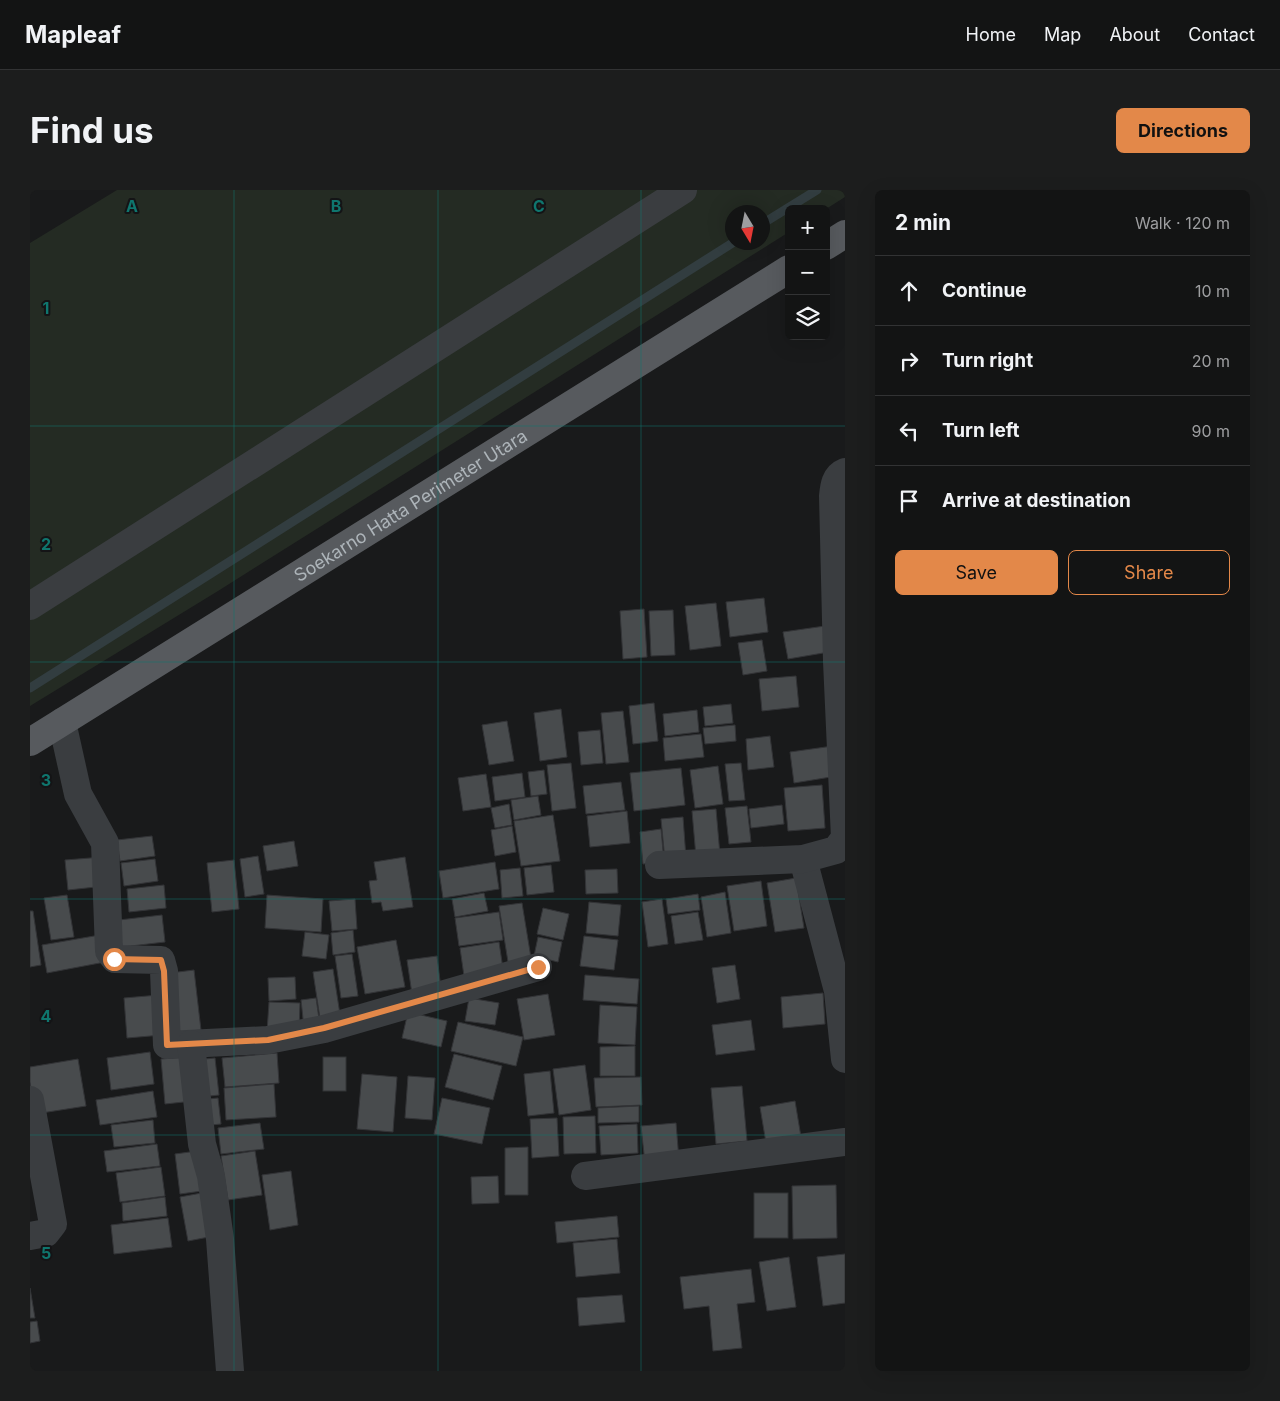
<!DOCTYPE html>
<html lang="en">
<head>
<meta charset="utf-8">
<style>
  body { margin:0; font-family:Inter,sans-serif; background:#1c1d1d; color:#f1f3f6 }
  .controls { position:absolute; right:15px; top:15px; display:grid; overflow:hidden; border-radius:8px; box-shadow:0 5px 20px #0002 }
  .controls button { width:45px; height:45px; display:grid; place-items:center; padding:0; border:0; border-bottom:1px solid #323334; background:#131414; color:#f1f3f6; font:25px sans-serif }
  .compass { position:absolute; left:695px; top:15px; width:45px; height:45px; border-radius:50%; background:#131414; box-shadow:0 5px 20px #0002; rotate:170deg }
  .stop { position:absolute; width:15px; height:15px; margin:-11px; border:4px solid #e38849; border-radius:50%; background:#fff }
  .stop.end { background:#e38849; border-color:#fff; box-shadow:0 1px 5px #0008 }
  .list { margin:0; padding:0; list-style:none }
  h2 { display:flex; justify-content:space-between; align-items:center; height:65px; margin:0; padding:0 20px; font-size:21px }
  h2 small { font-size:16px; font-weight:400; color:#9d9ea0 }
  .list li { display:grid; grid-template-columns:32px 1fr auto; gap:15px; align-items:center; box-sizing:border-box; height:70px; padding:0 20px; border-top:1px solid #323334 }
  .list b { display:block; font-size:19px; white-space:nowrap }
  .list em { font-size:16px; font-style:normal; color:#9d9ea0 }
  .actions { display:flex; gap:10px; padding:15px 20px }
  .actions a { flex:1; padding:11px 0; border:1px solid #e38849; border-radius:8px; text-align:center; font-size:18px; color:#e38849 }
  .actions .main { background:#e38849; color:#111 }
  .icon { flex:none; width:28px; height:28px; fill:none; stroke:currentColor; stroke-width:2; stroke-linecap:round; stroke-linejoin:round }
  .map { position:relative; flex:none; width:815px; height:1181px; overflow:hidden; border-radius:8px }
  header { display:flex; align-items:center; gap:30px; box-sizing:border-box; height:70px; padding:0 25px; background:#131414; border-bottom:1px solid #323334 }
  header strong { font-size:24px }
  nav { display:flex; gap:28px; margin-inline-start:auto; font-size:18px }
  .intro { display:flex; align-items:center; justify-content:space-between; box-sizing:border-box; height:120px; padding:0 30px }
  h1 { margin:0; font-size:35px }
  .button { padding:12px 22px; border-radius:8px; background:#e38849; color:#111; font-size:18px; font-weight:700 }
  main { display:flex; gap:30px; padding:0 30px }
  aside { flex:1; background:#131414; border-radius:8px; box-shadow:0 5px 20px #0002 }
  .map>svg:first-child { display:block }
  .green { fill:#242b23; fill-rule:evenodd }
  .lines { fill:none; stroke-linecap:round; stroke-linejoin:round }
  .stream { stroke:#323d40; stroke-width:9 }
  .building { fill:#484b4d; stroke:#333437 }
  .minor { stroke:#3a3d40; stroke-width:28 }
  .major { stroke:#575a5e; stroke-width:28 }
  .route { stroke:#e38849; stroke-width:6 }
  .grid { fill:none; stroke:#0f766e; stroke-width:1; stroke-opacity:0.55 }
  .labels { text-anchor:middle; dominant-baseline:central; stroke-width:4; stroke-linejoin:round; paint-order:stroke }
  .street-label { font-size:18px; fill:#adb4b9; stroke:#141416 }
  .grid-label { font-size:16px; text-anchor:middle; font-weight:bold; fill:#0f766e; stroke:#141416; stroke-width:4; stroke-linejoin:round; paint-order:stroke }
</style>
</head>
<body>
<header>
<strong>Mapleaf</strong>
<nav><a>Home</a><a>Map</a><a>About</a><a>Contact</a></nav>
</header>
<div class="intro"><h1>Find us</h1><a class="button">Directions</a></div>
<main>
<div class="map">
<svg width="815" height="1181" viewBox="0 0 815 1181">
  <rect width="100%" height="100%" fill="#191a1b"/>
  <path class="green" d="M87 0H815V7L796 19H759V42L188 401 0 516V53ZM702 22H732V52H702Z"/>
  <g class="lines">
    <g class="stream">
      <path d="M732 34 787 0"/>
      <path d="M0 498 704 52"/>
    </g>
  </g>
  <g class="building">
    <path d="M734 408 738 442 700 447 696 412Z"/>
    <path d="M686 413 691 456 660 460 655 416Z"/>
    <path d="M614 419 617 467 593 469 590 421Z"/>
    <path d="M643 420 645 465 621 466 619 421Z"/>
    <path d="M795 436 799 462 758 469 753 442Z"/>
    <path d="M732 450 737 481 713 485 708 453Z"/>
    <path d="M766 486 769 517 732 521 729 489Z"/>
    <path d="M624 513 628 551 603 554 599 516Z"/>
    <path d="M701 514 703 533 675 536 673 517Z"/>
    <path d="M531 519 537 567 510 571 504 523Z"/>
    <path d="M667 520 669 542 635 546 633 524Z"/>
    <path d="M593 521 599 572 576 574 571 523Z"/>
    <path d="M477 531 484 571 459 575 452 535Z"/>
    <path d="M705 535 706 551 675 554 673 538Z"/>
    <path d="M570 540 573 573 551 575 548 542Z"/>
    <path d="M671 544 674 567 635 571 633 548Z"/>
    <path d="M740 546 744 577 718 580 716 549Z"/>
    <path d="M803 556 807 586 764 593 760 562Z"/>
    <path d="M541 573 546 618 522 621 517 575Z"/>
    <path d="M711 573 715 610 699 611 695 574Z"/>
    <path d="M688 576 693 614 665 618 660 580Z"/>
    <path d="M651 578 655 615 604 621 600 583Z"/>
    <path d="M514 580 517 604 501 606 498 582Z"/>
    <path d="M492 583 495 607 465 611 462 587Z"/>
    <path d="M456 584 461 617 433 621 428 588Z"/>
    <path d="M591 592 595 620 556 624 553 596Z"/>
    <path d="M792 595 795 638 758 641 754 598Z"/>
    <path d="M508 606 511 625 484 630 481 610Z"/>
    <path d="M479 614 482 635 465 638 461 618Z"/>
    <path d="M752 615 754 634 721 638 719 619Z"/>
    <path d="M717 616 721 652 699 654 695 618Z"/>
    <path d="M686 619 690 665 666 667 662 621Z"/>
    <path d="M597 621 600 653 560 657 557 626Z"/>
    <path d="M523 625 530 671 491 676 484 631Z"/>
    <path d="M653 627 656 668 635 670 631 629Z"/>
    <path d="M482 636 486 662 465 666 461 640Z"/>
    <path d="M631 639 634 672 613 674 610 642Z"/>
    <path d="M122 646 125 666 90 671 87 650Z"/>
    <path d="M264 651 268 676 237 681 233 656Z"/>
    <path d="M228 666 234 704 215 707 210 669Z"/>
    <path d="M73 667 75 696 38 700 35 670Z"/>
    <path d="M375 667 383 717 353 721 351 712 342 713 339 691 347 690 344 672Z"/>
    <path d="M125 669 128 691 94 696 91 673Z"/>
    <path d="M204 670 209 719 182 722 177 673Z"/>
    <path d="M465 672 469 699 413 708 409 681Z"/>
    <path d="M521 675 524 702 497 705 494 678Z"/>
    <path d="M490 678 493 706 472 708 470 680Z"/>
    <path d="M587 679 588 703 556 704 555 680Z"/>
    <path d="M766 688 774 738 745 742 737 693Z"/>
    <path d="M731 691 737 736 704 741 697 696Z"/>
    <path d="M134 695 136 718 99 722 97 699Z"/>
    <path d="M695 702 701 743 677 747 671 707Z"/>
    <path d="M454 703 458 721 425 727 422 709Z"/>
    <path d="M668 704 670 720 638 724 636 709Z"/>
    <path d="M37 705 44 747 21 750 14 708Z"/>
    <path d="M237 705 293 709 291 742 235 738Z"/>
    <path d="M325 709 327 739 302 741 299 711Z"/>
    <path d="M632 709 638 754 618 757 612 712Z"/>
    <path d="M559 712 591 715 588 746 556 743Z"/>
    <path d="M492 713 502 774 479 778 469 716Z"/>
    <path d="M513 718 539 724 533 750 507 744Z"/>
    <path d="M0 721H3L11 775 0 777Z"/>
    <path d="M469 722 473 750 429 756 425 728Z"/>
    <path d="M668 722 673 750 645 754 641 726Z"/>
    <path d="M132 725 135 752 92 757 89 730Z"/>
    <path d="M323 740 325 762 303 765 301 743Z"/>
    <path d="M275 742 299 745 296 769 272 766Z"/>
    <path d="M70 745 75 772 17 783 12 755Z"/>
    <path d="M554 746 588 750 584 780 550 776Z"/>
    <path d="M508 747 532 752 528 772 504 766Z"/>
    <path d="M366 750 375 797 335 804 327 757Z"/>
    <path d="M469 752 473 779 434 786 430 758Z"/>
    <path d="M322 764 328 806 311 808 305 766Z"/>
    <path d="M407 766 411 799 382 804 377 770Z"/>
    <path d="M705 775 710 809 687 813 682 778Z"/>
    <path d="M303 779 311 831 291 835 283 782Z"/>
    <path d="M164 780 171 840 147 842 140 783Z"/>
    <path d="M555 785 609 789 607 814 553 810Z"/>
    <path d="M265 787 266 809 239 811 238 788Z"/>
    <path d="M793 803 795 834 753 838 751 807Z"/>
    <path d="M518 804 525 845 494 850 487 809Z"/>
    <path d="M129 805 132 845 97 848 94 808Z"/>
    <path d="M286 808 290 836 274 838 271 810Z"/>
    <path d="M439 808 469 813 465 835 435 831Z"/>
    <path d="M239 812 270 813 269 843 237 842Z"/>
    <path d="M570 815 607 817 605 855 568 853Z"/>
    <path d="M378 822 417 831 411 857 372 848Z"/>
    <path d="M721 830 725 860 686 865 682 835Z"/>
    <path d="M428 832 493 847 486 876 421 861Z"/>
    <path d="M605 856V886H570V857Z"/>
    <path d="M120 862 124 894 81 900 77 868Z"/>
    <path d="M247 863 249 893 195 897 192 868Z"/>
    <path d="M424 864 472 876 463 910 415 897Z"/>
    <path d="M158 867 163 911 135 914 131 869Z"/>
    <rect x="293" y="867" width="23" height="34"/>
    <path d="M185 868 189 905 170 907 165 870Z"/>
    <path d="M48 869 56 916 5 924 0 892V877Z"/>
    <path d="M555 875 561 920 529 925 523 879Z"/>
    <path d="M520 881 524 923 498 926 494 884Z"/>
    <path d="M332 884 367 887 363 942 327 939Z"/>
    <path d="M378 886 405 888 402 930 375 928Z"/>
    <path d="M611 887 612 915 566 917 564 888Z"/>
    <path d="M244 894 246 927 196 930 194 898Z"/>
    <path d="M712 896 717 951 686 954 681 898Z"/>
    <path d="M123 901 127 927 70 935 66 910Z"/>
    <path d="M188 908 191 934 171 936 168 910Z"/>
    <path d="M412 908 460 918 452 954 404 944Z"/>
    <path d="M765 911 771 947 736 953 730 917Z"/>
    <path d="M609 916V932L568 933V918Z"/>
    <path d="M565 926 566 963 534 964 533 927Z"/>
    <path d="M527 928 529 966 502 968 500 929Z"/>
    <path d="M123 930 125 953 84 957 81 935Z"/>
    <path d="M230 933 234 959 191 964 188 938Z"/>
    <path d="M646 933 649 970 615 973 611 936Z"/>
    <path d="M607 934 608 963 571 965 569 936Z"/>
    <path d="M127 954 130 976 77 982 74 961Z"/>
    <path d="M498 957V1005H475V958Z"/>
    <path d="M167 961 172 1001 150 1004 145 964Z"/>
    <path d="M225 961 232 1005 198 1010 191 966Z"/>
    <path d="M131 977 135 1006 90 1012 86 983Z"/>
    <path d="M261 981 268 1035 240 1040 232 985Z"/>
    <path d="M468 986 469 1013 442 1014 441 987Z"/>
    <path d="M806 995 807 1048 763 1049 762 996Z"/>
    <path d="M177 1002 184 1046 158 1051 150 1007Z"/>
    <rect x="724" y="1003" width="34" height="45"/>
    <path d="M135 1007 137 1026 93 1031 92 1013Z"/>
    <path d="M587 1026 589 1047 527 1053 525 1032Z"/>
    <path d="M138 1028 142 1057 84 1064 81 1035Z"/>
    <path d="M587 1049 590 1083 546 1087 543 1053Z"/>
    <path d="M815 1064V1113L793 1116 787 1067Z"/>
    <path d="M759 1067 766 1117 737 1121 729 1072Z"/>
    <path d="M721 1079 725 1112 707 1114 712 1158 683 1161 679 1116 654 1119 650 1087Z"/>
    <path d="M0 1098 5 1128H0Z"/>
    <path d="M592 1105 595 1132 549 1136 547 1108Z"/>
    <path d="M7 1131 10 1151 0 1153V1132Z"/>
  </g>
  <g class="lines">
    <g class="minor">
      <path d="M0 416 653 0"/>
      <path d="M32 532 48 604 75 653 79 761 85 769 131 770 134 781 137 855 238 850 294 839 508 777"/>
      <path d="M773 669 808 801 815 869"/>
      <path d="M629 675 773 669 806 660 815 648 807 471 803 306C804 296 805 286 815 282"/>
      <path d="M161 854 172 954 181 986 190 1049 200 1181"/>
      <path d="M0 910 23 1034 16 1043 0 1046"/>
      <path d="M555 986 815 952"/>
    </g>
    <g class="major">
      <path d="M796 56 815 44"/>
      <path id="s1" d="M0 552 759 79"/>
    </g>
  </g>
  <g class="lines">
    <path class="route" d="M84 769 131 770 134 781 137 855 238 850 294 838 508 777"/>
  </g>
  <path class="grid" d="M204 0V1181M408 0V1181M611 0V1181M0 236H815M0 472H815M0 709H815M0 945H815"/>
  <g class="labels">
    <g class="street-label">
      <text stroke="none"><textPath href="#s1" startOffset="448">Soekarno Hatta Perimeter Utara</textPath></text>
    </g>
  </g>
  <g class="grid-label">
    <text x="102" y="22">A</text>
    <text x="306" y="22">B</text>
    <text x="509" y="22">C</text>
    <text x="16" y="124">1</text>
    <text x="16" y="360">2</text>
    <text x="16" y="596">3</text>
    <text x="16" y="832">4</text>
    <text x="16" y="1069">5</text>
  </g>
</svg>
<div class="controls">
<button>+</button>
<button>−</button>
<button><svg class="icon" aria-label="layers" viewBox="0 0 24 24"><path d="M12 4l9 5-9 5-9-5zM3 14l9 5 9-5"/></svg></button>
</div>
<svg class="compass" viewBox="-18 -18 36 36"><path d="M0-13l5 13h-10z" fill="#e53935"/><path d="M0 13l5-13h-10z" fill="#9d9ea0"/></svg>
<div class="stop" style="left:84px;top:769px"></div>
<div class="stop end" style="left:508px;top:777px"></div>
</div>
<aside>
<h2>2 min<small>Walk · 120 m</small></h2>
<ul class="list">
<li><svg class="icon" aria-label="ahead" viewBox="0 0 24 24"><path d="M12 20V5M6 11l6-6 6 6"/></svg><div><b>Continue</b></div><em>10 m</em></li>
<li><svg class="icon" aria-label="right" viewBox="0 0 24 24"><path d="M7 20v-9h11M14 6l5 5-5 5"/></svg><div><b>Turn right</b></div><em>20 m</em></li>
<li><svg class="icon" aria-label="left" viewBox="0 0 24 24"><path d="M17 20v-9H6M10 6l-5 5 5 5"/></svg><div><b>Turn left</b></div><em>90 m</em></li>
<li><svg class="icon" aria-label="arrive" viewBox="0 0 24 24"><path d="M6 21V4h12l-3 4 3 4H6"/></svg><div><b>Arrive at destination</b></div></li>
</ul>
<div class="actions"><a class="main">Save</a><a>Share</a></div>
</aside>
</main>
</body>
</html>
